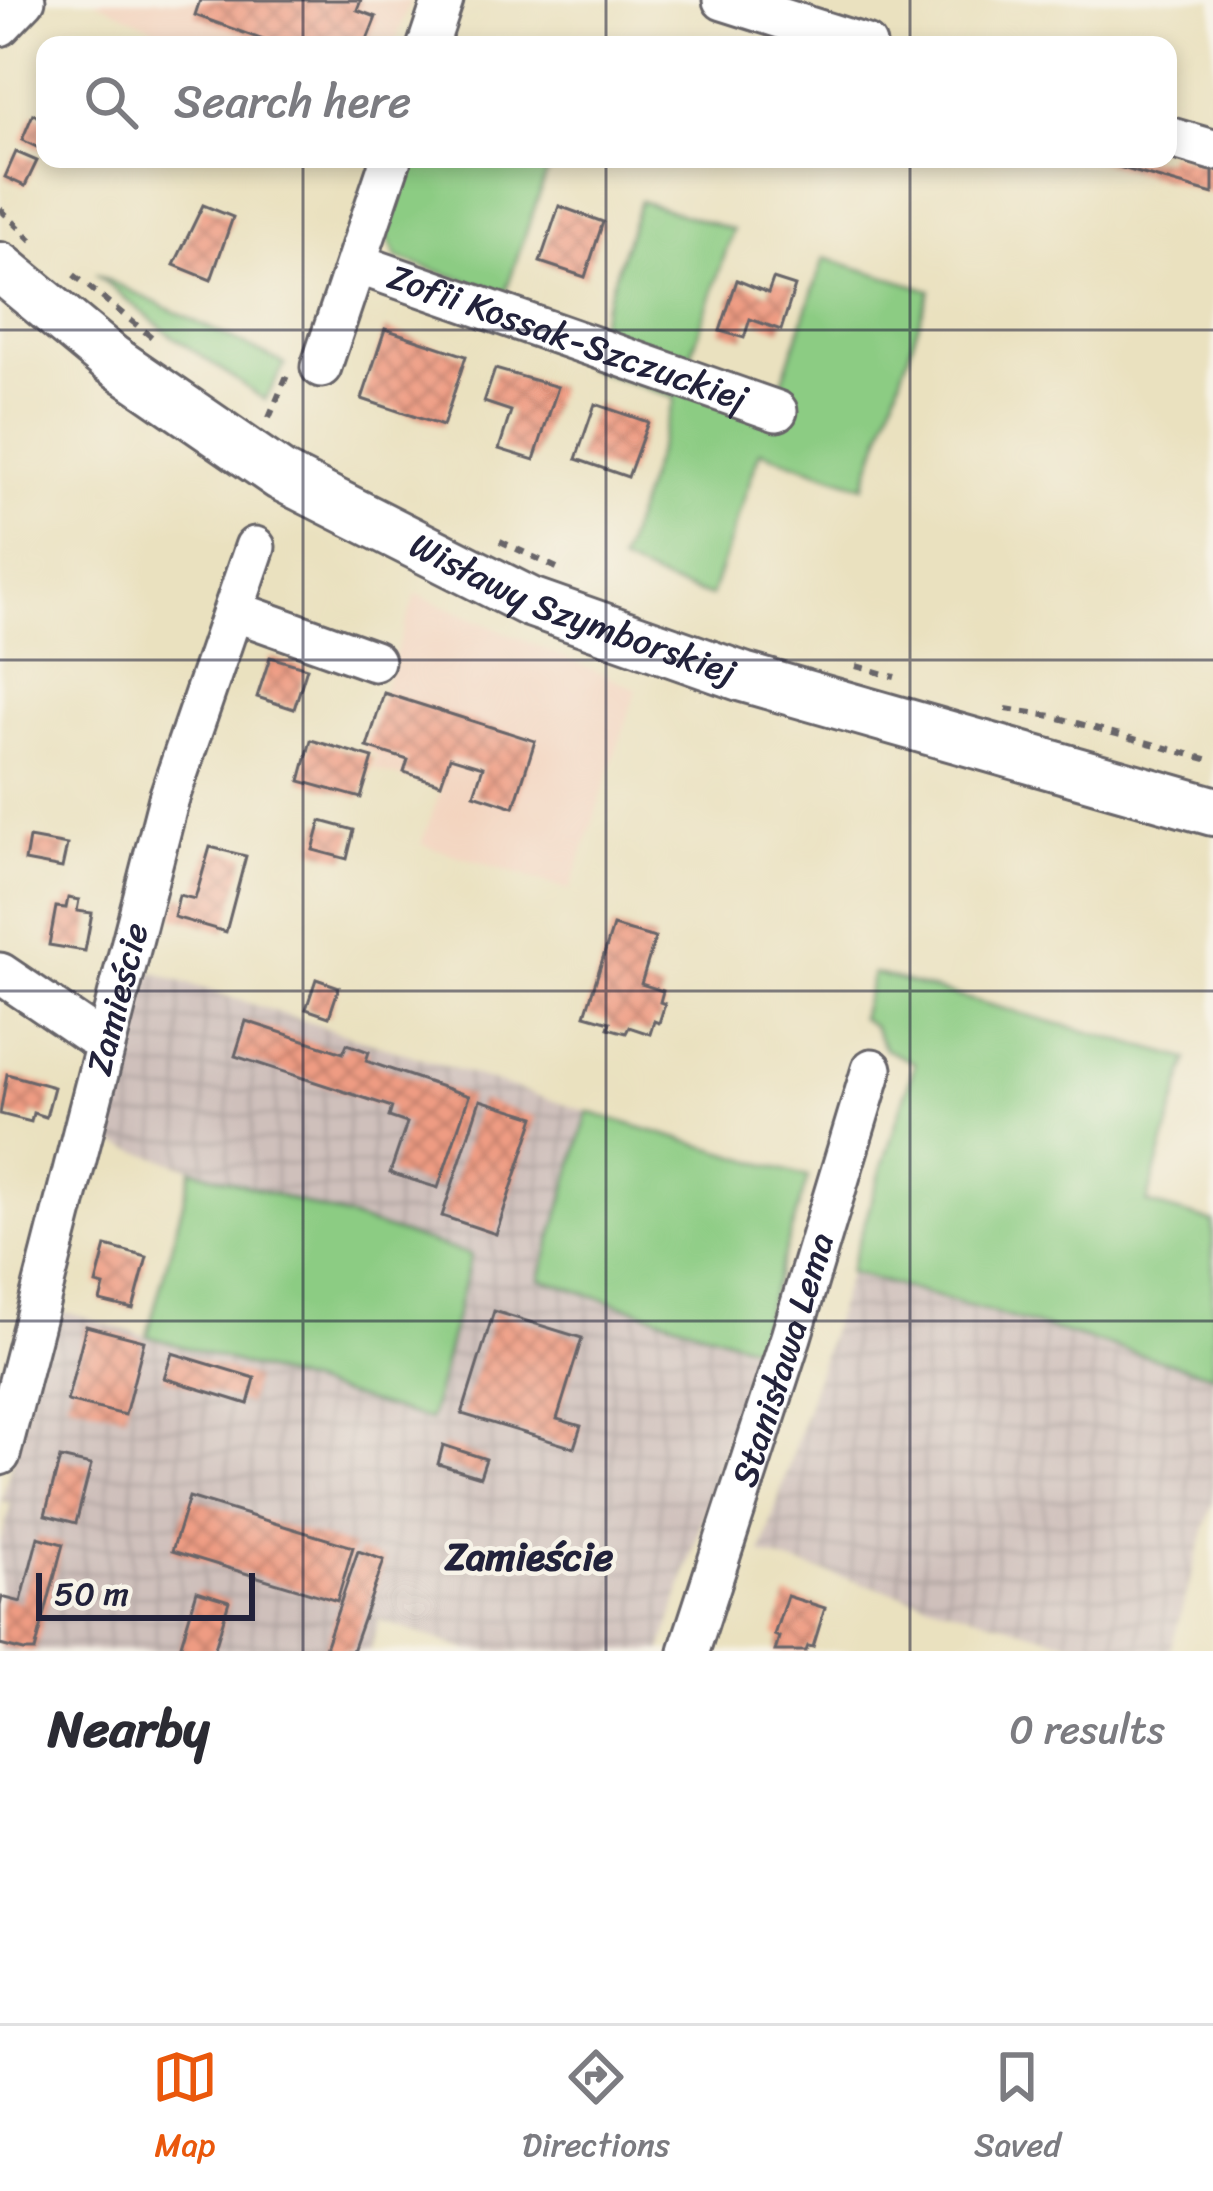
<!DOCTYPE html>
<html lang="en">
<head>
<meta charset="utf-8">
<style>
  body { margin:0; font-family:Sriracha,sans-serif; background:#f2f2f3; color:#2b2b33 }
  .scale { position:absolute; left:36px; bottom:30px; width:219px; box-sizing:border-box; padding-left:12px; border:6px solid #22223b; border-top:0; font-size:33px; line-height:42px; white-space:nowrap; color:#22223b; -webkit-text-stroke:9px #f7f3e8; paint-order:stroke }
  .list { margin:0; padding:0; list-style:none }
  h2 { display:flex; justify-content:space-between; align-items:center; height:156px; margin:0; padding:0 48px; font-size:51px }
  h2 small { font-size:39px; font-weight:400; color:#7c7c81 }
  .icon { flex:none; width:66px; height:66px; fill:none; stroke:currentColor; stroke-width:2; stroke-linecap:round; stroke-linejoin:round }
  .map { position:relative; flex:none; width:1213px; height:1651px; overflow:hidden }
  .search { position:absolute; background:#fff; box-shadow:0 6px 18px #0003; left:36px; right:36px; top:36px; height:132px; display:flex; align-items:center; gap:30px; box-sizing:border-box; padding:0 42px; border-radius:24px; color:#7c7c81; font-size:45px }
  .sheet { height:372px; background:#fff }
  nav { display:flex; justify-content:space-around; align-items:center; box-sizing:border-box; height:168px; border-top:3px solid #e1e1e2; background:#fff; font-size:33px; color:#7c7c81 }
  nav a { display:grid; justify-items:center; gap:6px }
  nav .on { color:#ea580c }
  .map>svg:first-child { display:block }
  .built { fill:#f3d4bf }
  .industrial { fill:url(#industrial-grid) }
  .green { fill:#8ccc83; stroke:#57775f; stroke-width:3 }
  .building { fill:url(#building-cross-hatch) }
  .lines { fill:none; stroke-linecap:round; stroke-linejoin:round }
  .minor-casing { stroke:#686569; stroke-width:45 }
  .major-casing { stroke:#686569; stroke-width:54 }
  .path { stroke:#686569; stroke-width:6; stroke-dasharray:9 9; stroke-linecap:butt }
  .minor { stroke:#fff; stroke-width:39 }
  .major { stroke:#fff; stroke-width:48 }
  .grid { fill:none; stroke:#22223b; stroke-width:3; stroke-opacity:0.55 }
  .labels { text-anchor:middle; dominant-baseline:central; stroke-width:9; stroke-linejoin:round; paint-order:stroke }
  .street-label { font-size:36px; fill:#22223b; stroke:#f7f3e8 }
  .neighbourhood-label { font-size:39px; font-weight:bold; fill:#22223b; stroke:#f7f3e8 }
</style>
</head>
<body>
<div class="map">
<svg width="1213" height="1651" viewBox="0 0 1213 1651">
  <defs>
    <pattern id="industrial-grid" width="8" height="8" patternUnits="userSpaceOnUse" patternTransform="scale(3)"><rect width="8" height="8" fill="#cfc0bb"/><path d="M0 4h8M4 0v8" fill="none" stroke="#b1a5a2"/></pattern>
    <pattern id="building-cross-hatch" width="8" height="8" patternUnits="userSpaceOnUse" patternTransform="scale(3)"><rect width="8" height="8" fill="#ef9c83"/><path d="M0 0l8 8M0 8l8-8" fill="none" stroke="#c17f6c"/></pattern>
  </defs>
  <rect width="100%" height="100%" fill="#f7f3e8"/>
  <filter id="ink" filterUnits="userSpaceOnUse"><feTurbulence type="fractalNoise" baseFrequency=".00833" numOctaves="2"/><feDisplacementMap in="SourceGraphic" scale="24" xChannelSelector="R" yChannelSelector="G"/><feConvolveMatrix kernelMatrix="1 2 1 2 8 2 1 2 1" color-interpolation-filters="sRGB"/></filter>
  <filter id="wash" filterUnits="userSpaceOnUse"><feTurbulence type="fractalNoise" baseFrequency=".004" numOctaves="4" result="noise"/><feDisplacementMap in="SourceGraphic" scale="48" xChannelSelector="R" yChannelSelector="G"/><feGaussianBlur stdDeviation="2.7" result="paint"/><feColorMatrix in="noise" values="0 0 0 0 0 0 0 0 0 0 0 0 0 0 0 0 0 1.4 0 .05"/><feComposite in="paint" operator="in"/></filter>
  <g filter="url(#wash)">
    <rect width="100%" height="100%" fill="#eae1bf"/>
    <g class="built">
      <path d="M94 0H410L395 45H189Z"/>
      <path d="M416 594 637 689 570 890 421 844 441 790 372 769 377 754 362 749Z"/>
    </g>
    <g class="industrial">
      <path d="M140 968 588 1112 540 1279 755 1347 662 1651H471L379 1620 370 1651H0V1543L11 1503 1 1501 52 1308 429 1420 470 1256 95 1138Z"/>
      <path d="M849 1272 1213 1375V1501L1170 1651H1099L761 1554Z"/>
    </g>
    <g class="green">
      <path d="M410 159H504L547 172 505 293 397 258 384 229Z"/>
      <path d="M640 201 733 230 691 355 781 385 824 258 930 290 864 486 760 451 711 596 672 585 620 562 675 398 584 367Z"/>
      <path d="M95 274 285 364 265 400 168 333Z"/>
      <path d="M873 973 1188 1059 1147 1203 1213 1222V1375L849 1272 915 1063 885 1049 873 1026 861 1018Z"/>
      <path d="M588 1112 808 1177 755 1347 540 1279Z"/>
      <path d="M192 1169 471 1255 430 1420 147 1336Z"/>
    </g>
    <g id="blocks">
      <g class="building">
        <path d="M200 0H361L357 10 376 17 365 45H277L195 15Z"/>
        <path d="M33 114 45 120 41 149 22 140Z"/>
        <path d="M16 152 37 161 25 186 5 177Z"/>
        <path d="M1168 153 1213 166V194L1094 160 1168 159Z"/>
        <path d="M203 205 233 217 211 280 174 265Z"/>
        <path d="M559 206 603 222 585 277 540 262Z"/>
        <path d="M773 279 795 286 781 330 750 319 744 338 720 331 737 280 768 293Z"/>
        <path d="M385 329 466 356 443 426 362 399Z"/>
        <path d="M495 369 558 387 534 460 499 449 511 411 484 402Z"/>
        <path d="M595 404 648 422 628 477 576 459Z"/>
        <path d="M270 657 307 668 294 709 257 697Z"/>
        <path d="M384 693 535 741 514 807 474 794 483 767 450 757 441 784 404 772 408 760 367 747Z"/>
        <path d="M311 740 373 758 361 798 300 781Z"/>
        <path d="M321 821 354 830 347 859 313 850Z"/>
        <path d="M29 838 67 845 62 868 25 861Z"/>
        <path d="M210 847 246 856 226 932 174 917 179 895 195 899Z"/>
        <path d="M68 898 79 900 77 911 92 913 85 951 49 945 56 907 66 908Z"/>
        <path d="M613 926 655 938 641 984 663 991 660 1002 665 1004 659 1023 654 1021 650 1034 629 1027 626 1033 608 1028 610 1022 585 1015Z"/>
        <path d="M316 979 339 987 329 1017 306 1009Z"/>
        <path d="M246 1021 343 1053 347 1044 369 1052 366 1061 469 1096 438 1188 390 1173 407 1123 389 1117 392 1107 235 1056Z"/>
        <path d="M7 1074 54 1087 46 1117 33 1113 31 1122 0 1114Z"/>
        <path d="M480 1100 535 1117 496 1234 442 1216Z"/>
        <path d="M106 1246 147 1257 133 1309 100 1301 104 1286 96 1284Z"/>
        <path d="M494 1311 582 1338 557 1419 581 1426 574 1448 462 1414Z"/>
        <path d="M86 1326 144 1341 125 1415 67 1401Z"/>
        <path d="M172 1353 255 1378 248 1404 164 1378Z"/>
        <path d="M443 1445 486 1459 480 1477 438 1464Z"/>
        <path d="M60 1458 91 1465 76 1523 45 1515Z"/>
        <path d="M189 1497 353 1547 337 1601 172 1551Z"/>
        <path d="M38 1537 63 1544 35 1651H24L0 1645V1606L2 1597 21 1602Z"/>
        <path d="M358 1551 384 1560 380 1572 352 1651H324Z"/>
        <path d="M197 1591 229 1601 214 1651H179Z"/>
        <path d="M787 1596 825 1608 813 1647 808 1646 806 1651H775L779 1637 774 1635Z"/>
      </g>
    </g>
  </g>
  <g filter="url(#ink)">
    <use href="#blocks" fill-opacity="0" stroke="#686569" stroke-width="3"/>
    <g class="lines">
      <g class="minor-casing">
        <g id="minor">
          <path d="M723 0 866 45"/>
          <path d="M0 26 25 0"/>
          <path d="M428 45 443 0"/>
          <path d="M1168 137 1213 150"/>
          <path id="s1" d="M358 264 777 411"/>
          <path d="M321 367 391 159"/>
          <path d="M234 611 374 661"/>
          <path d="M0 973 90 1034 105 1039"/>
          <path id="s2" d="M0 1455 169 798 255 547"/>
          <path id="s3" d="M689 1651 791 1337 872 1069"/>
        </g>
      </g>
      <g class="major-casing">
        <g id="major">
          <path id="s4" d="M0 267 111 359 281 476 530 602 743 677 1213 811"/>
        </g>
      </g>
      <g class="path">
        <path d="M0 209 32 240"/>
        <path d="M74 275 153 338"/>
        <path d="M269 418 288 373"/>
        <path d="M500 541 559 569"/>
        <path d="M856 666 895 677"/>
        <path d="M1006 709 1052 716 1213 761"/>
      </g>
      <use href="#minor" class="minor"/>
      <use href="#major" class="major"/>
    </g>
  </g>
  <path class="grid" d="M303 0V45M606 0V45M910 0V45M303 159V1651M606 159V1651M910 159V1651M0 330H1213M0 660H1213M0 991H1213M0 1321H1213"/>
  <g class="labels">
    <g class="street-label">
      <text stroke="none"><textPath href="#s1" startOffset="222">Zofii Kossak-Szczuckiej</textPath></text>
      <text stroke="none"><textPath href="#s4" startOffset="672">Wisławy Szymborskiej</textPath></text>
      <text stroke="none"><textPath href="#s2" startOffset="471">Zamieście</textPath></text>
      <text stroke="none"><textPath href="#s3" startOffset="306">Stanisława Lema</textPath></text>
    </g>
    <g class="neighbourhood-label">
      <text x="529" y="1556">Zamieście</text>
    </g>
  </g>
</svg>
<div class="scale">50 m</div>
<div class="search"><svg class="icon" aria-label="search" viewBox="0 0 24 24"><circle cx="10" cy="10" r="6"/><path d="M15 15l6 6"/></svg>Search here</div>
</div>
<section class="sheet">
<h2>Nearby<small>0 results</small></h2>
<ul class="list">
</ul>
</section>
<nav>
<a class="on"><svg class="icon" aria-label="map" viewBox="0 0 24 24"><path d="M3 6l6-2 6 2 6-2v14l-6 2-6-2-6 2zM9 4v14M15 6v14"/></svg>Map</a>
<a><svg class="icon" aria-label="directions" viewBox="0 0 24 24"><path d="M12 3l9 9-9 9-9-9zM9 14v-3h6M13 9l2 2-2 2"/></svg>Directions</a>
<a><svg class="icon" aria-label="saved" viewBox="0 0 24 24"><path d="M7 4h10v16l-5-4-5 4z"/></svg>Saved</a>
</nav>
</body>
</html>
